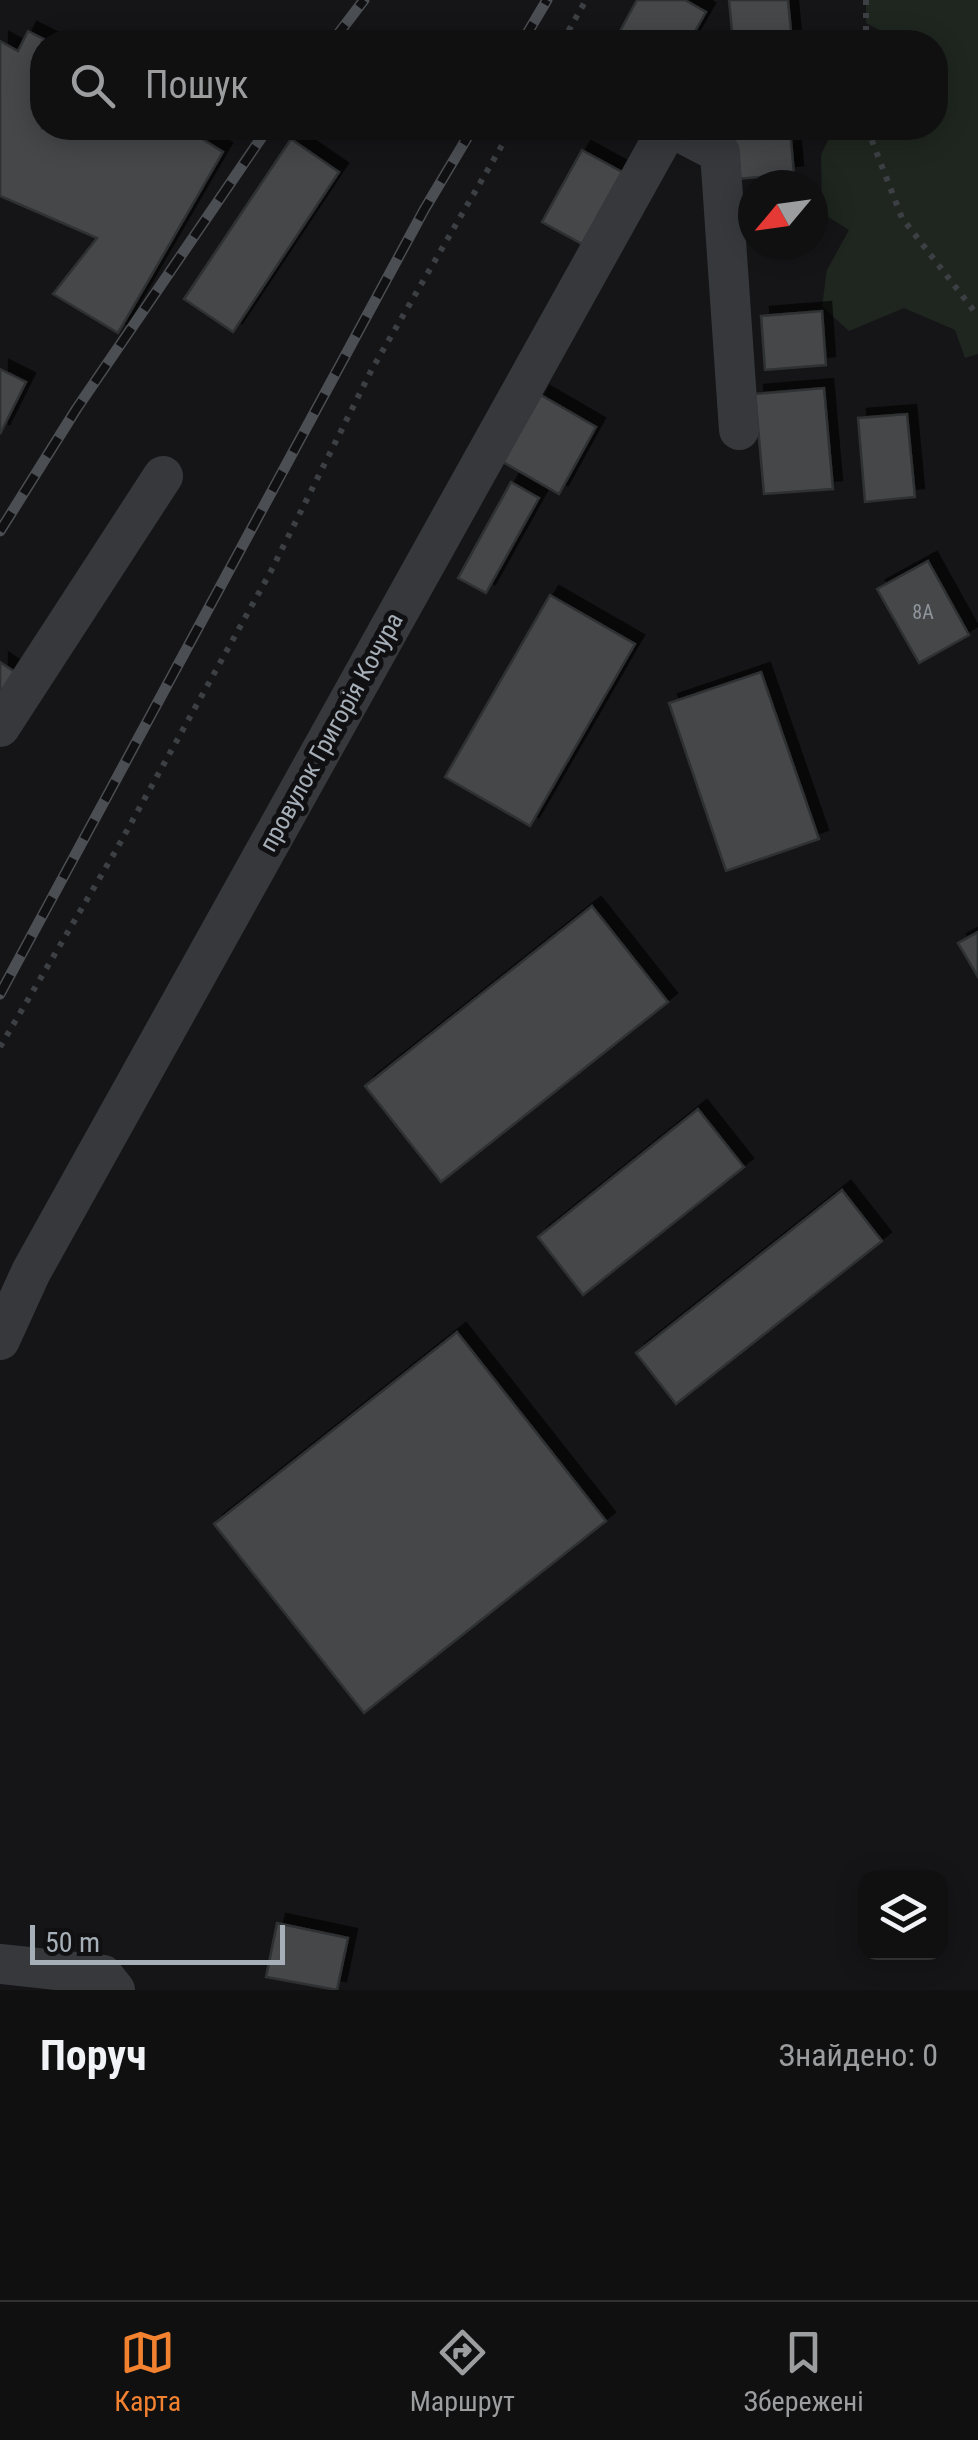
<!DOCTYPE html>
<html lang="uk">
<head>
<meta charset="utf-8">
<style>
  body { margin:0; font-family:"Roboto Condensed",sans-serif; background:#1e1e1f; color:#f1f3f6 }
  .controls { position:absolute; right:30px; bottom:30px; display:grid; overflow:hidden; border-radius:20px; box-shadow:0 5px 25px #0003 }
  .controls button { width:90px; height:90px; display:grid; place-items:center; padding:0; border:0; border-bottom:2px solid #303031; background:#101011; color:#f1f3f6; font:50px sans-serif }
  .compass { position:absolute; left:738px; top:170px; width:90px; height:90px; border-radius:50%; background:#101011; box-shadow:0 5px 25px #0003; rotate:241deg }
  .scale { position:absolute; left:30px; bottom:25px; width:255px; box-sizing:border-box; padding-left:10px; border:5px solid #a6afb7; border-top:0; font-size:28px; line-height:35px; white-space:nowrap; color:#a6afb7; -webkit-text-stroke:8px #101012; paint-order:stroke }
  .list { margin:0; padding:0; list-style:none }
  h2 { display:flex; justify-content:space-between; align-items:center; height:130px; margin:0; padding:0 40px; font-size:42px }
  h2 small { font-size:32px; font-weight:400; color:#9c9d9f }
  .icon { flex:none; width:55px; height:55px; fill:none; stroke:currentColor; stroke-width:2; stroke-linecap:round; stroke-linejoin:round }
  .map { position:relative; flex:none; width:978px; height:1990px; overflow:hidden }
  .search { position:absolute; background:#101011; box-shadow:0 5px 25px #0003; left:30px; right:30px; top:30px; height:110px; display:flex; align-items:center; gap:25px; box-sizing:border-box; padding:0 35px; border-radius:40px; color:#9c9d9f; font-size:38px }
  .sheet { height:310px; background:#101011 }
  nav { display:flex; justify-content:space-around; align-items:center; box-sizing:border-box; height:140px; border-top:2px solid #303031; background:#101011; font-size:28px; color:#9c9d9f }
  nav a { display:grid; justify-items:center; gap:5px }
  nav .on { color:#f38230 }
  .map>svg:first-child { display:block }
  .green { fill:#1f261f }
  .building { fill:#44464a; stroke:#2f3033; stroke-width:2.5; filter:url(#shadow) }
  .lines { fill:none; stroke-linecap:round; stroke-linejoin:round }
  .path { stroke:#3c3f43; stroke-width:6; stroke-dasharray:5 8; stroke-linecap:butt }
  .minor { stroke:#36383c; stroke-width:40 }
  .rail-casing { stroke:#4b4e53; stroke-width:11 }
  .rail { stroke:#101012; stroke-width:8; stroke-dasharray:22; stroke-linecap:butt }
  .labels { text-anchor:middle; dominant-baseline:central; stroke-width:10; stroke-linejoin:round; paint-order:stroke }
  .number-label { font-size:20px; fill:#8e959c }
  .street-label { font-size:25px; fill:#a6afb7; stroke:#101012 }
</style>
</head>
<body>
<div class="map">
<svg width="978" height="1990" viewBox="0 0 978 1990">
  <defs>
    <filter id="shadow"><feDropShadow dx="9" dy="-9" stdDeviation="0" flood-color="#0009"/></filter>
  </defs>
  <rect width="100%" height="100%" fill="#151517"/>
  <path class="green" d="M866 0H978V354L965 358 955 330 904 308 849 331 822 306 827 270 849 230 822 213 821 155 834 128H936V42H881L885 33 866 23Z"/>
  <g class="building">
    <path d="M637 0H685L706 12 689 42H614Z"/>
    <path d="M729 0H788L792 42H733Z"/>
    <path d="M28 31 50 42H42V128H185L223 152 118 333 53 294 97 238 0 196V41L18 51Z"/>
    <path d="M732 128H790L794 174 737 179Z"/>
    <path d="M291 139 339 172 233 332 184 299Z"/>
    <path d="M582 150 622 172 582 244 542 222Z"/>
    <path d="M822 311 826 365 765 370 761 316Z"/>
    <path d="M0 369 26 382 0 434Z"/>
    <path d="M824 388 833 489 764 494 755 394Z"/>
    <path d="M541 395 596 427 559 494 503 462Z"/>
    <path d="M907 414 915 497 865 502 858 418Z"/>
    <path d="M511 482 539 498 486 593 458 578Z"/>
    <path d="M928 561 969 635 919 663 877 589Z"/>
    <path d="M550 595 635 644 530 826 445 777Z"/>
    <path d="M0 662 21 676 0 708Z"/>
    <path d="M761 672 819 839 726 871 669 703Z"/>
    <path d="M592 906 668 1002 441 1182 365 1086Z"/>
    <path d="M978 932V977L958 943Z"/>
    <path d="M698 1109 744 1167 583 1295 538 1237Z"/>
    <path d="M842 1190 882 1241 676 1404 636 1353Z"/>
    <path d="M457 1332 606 1521 364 1713 214 1524Z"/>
    <path d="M277 1923 348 1938 337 1990 266 1977Z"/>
  </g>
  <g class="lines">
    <g class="path">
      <path d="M866 0V42"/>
      <path d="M562 42 586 0"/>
      <path d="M867 128 902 218 978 316"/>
      <path d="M0 1047 115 852 271 571 372 369 512 128"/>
    </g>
    <g class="minor">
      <path d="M672 128 720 153 739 430"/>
      <path d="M0 727 163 476"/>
      <path d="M0 1340 31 1272 668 128"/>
      <path d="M0 1964 103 1975 115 1990"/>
    </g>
    <g class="rail-casing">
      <g id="rail">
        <path d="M332 42 364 0"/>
        <path d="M522 42 547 0"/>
        <path d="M0 531 77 408 268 128"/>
        <path d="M0 994 424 210 473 128"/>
      </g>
    </g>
    <use href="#rail" class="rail"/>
  </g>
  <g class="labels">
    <g class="number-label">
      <text x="923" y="612">8А</text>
    </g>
    <g class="street-label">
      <text transform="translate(331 732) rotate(-61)">провулок Григорія Кочура</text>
    </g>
  </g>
</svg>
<div class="controls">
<button><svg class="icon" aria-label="layers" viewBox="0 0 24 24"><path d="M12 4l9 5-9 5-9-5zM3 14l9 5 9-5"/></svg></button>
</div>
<svg class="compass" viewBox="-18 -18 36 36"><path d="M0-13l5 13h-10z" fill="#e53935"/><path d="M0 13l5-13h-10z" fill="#9c9d9f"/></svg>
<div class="scale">50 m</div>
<div class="search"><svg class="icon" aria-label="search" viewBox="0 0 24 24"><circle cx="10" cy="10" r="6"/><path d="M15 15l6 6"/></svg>Пошук</div>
</div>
<section class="sheet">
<h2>Поруч<small>Знайдено: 0</small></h2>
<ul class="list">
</ul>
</section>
<nav>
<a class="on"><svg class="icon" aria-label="map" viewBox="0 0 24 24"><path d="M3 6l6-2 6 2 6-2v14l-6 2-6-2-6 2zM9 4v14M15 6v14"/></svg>Карта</a>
<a><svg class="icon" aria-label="directions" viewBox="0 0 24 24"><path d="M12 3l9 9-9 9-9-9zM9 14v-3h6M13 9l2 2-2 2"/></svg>Маршрут</a>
<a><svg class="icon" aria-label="saved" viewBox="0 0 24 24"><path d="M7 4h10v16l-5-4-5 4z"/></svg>Збережені</a>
</nav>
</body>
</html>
